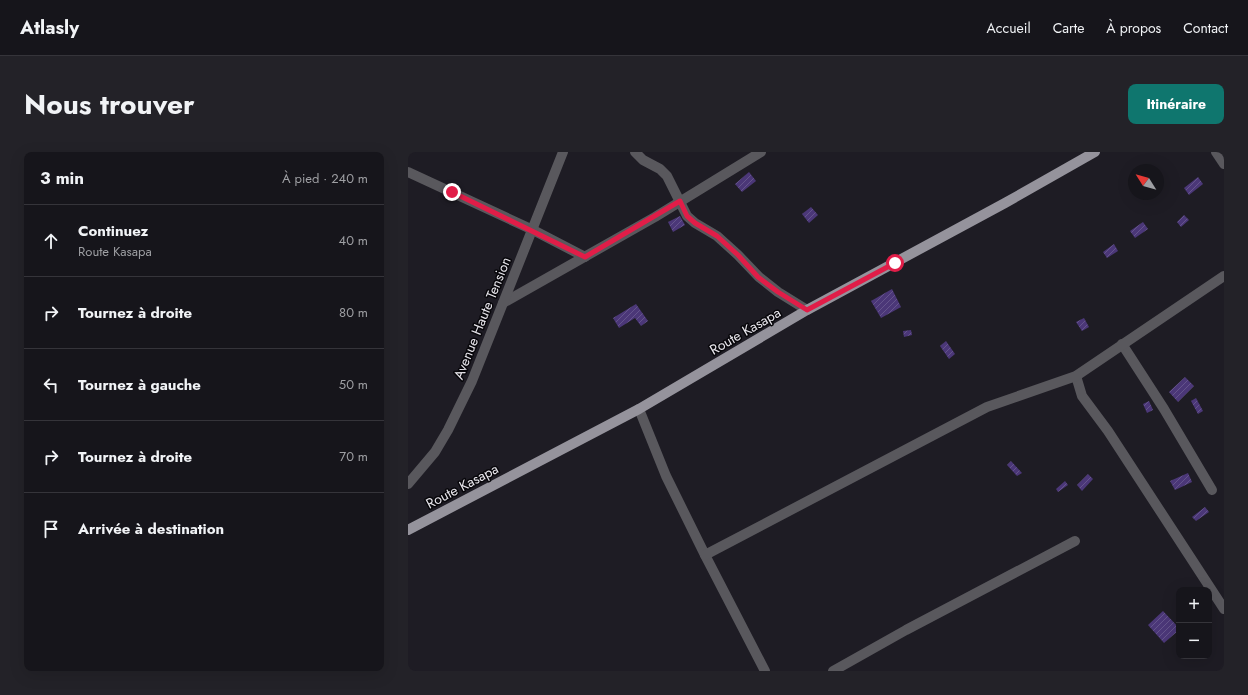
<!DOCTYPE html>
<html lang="fr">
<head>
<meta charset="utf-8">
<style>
  body { margin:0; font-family:Jost,sans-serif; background:#232228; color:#f1f3f6 }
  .controls { position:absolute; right:12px; bottom:12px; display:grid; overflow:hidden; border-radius:8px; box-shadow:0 4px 16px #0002 }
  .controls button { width:36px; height:36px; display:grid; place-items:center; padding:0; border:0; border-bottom:1px solid #35343a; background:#16151b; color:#f1f3f6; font:20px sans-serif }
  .compass { position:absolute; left:720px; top:12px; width:36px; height:36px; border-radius:50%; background:#16151b; box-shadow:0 4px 16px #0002; rotate:307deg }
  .stop { position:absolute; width:12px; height:12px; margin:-9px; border:3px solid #e11d48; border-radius:50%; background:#fff }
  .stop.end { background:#e11d48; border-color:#fff; box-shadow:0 1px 4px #0008 }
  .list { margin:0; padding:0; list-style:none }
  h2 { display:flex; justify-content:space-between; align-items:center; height:52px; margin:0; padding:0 16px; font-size:17px }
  h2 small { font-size:13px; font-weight:400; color:#9e9fa3 }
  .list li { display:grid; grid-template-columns:26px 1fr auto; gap:12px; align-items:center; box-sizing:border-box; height:72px; padding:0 16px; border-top:1px solid #35343a }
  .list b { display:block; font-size:15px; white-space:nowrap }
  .list p { margin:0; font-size:13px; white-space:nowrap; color:#9e9fa3 }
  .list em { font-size:13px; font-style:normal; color:#9e9fa3 }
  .icon { flex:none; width:22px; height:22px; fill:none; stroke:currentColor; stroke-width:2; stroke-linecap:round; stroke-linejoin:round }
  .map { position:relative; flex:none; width:816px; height:519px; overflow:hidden; border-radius:8px }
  header { display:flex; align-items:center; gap:24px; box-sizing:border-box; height:56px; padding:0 20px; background:#16151b; border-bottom:1px solid #35343a }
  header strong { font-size:19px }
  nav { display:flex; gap:22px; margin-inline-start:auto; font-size:14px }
  .intro { display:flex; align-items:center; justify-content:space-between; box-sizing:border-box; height:96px; padding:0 24px }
  h1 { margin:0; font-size:28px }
  .button { padding:10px 18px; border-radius:8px; background:#0f766e; color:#fff; font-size:14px; font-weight:700 }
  main { display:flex; gap:24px; padding:0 24px }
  aside { flex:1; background:#16151b; border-radius:8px; box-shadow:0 4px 16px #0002 }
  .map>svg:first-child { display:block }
  .building { fill:url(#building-hatch) }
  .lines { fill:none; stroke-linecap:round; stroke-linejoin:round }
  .minor { stroke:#59585d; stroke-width:10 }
  .major { stroke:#95939c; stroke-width:10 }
  .route { stroke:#e11d48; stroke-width:5 }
  .labels { text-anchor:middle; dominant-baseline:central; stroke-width:3; stroke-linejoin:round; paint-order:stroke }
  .street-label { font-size:14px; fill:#e9e7ed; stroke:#08070b }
</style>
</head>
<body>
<header>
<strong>Atlasly</strong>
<nav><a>Accueil</a><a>Carte</a><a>À propos</a><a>Contact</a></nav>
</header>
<div class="intro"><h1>Nous trouver</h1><a class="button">Itinéraire</a></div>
<main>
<aside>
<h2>3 min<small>À pied · 240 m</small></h2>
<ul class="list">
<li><svg class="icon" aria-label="ahead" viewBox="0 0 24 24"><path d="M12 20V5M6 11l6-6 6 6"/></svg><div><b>Continuez</b><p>Route Kasapa</p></div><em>40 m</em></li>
<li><svg class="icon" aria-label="right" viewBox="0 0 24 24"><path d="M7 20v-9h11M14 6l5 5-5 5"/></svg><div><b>Tournez à droite</b></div><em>80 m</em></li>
<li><svg class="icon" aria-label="left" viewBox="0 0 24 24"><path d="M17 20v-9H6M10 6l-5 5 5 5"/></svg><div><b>Tournez à gauche</b></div><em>50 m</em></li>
<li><svg class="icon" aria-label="right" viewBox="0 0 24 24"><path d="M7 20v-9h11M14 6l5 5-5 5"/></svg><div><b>Tournez à droite</b></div><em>70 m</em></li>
<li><svg class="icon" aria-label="arrive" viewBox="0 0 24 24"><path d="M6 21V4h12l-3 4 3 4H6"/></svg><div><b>Arrivée à destination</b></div></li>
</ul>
</aside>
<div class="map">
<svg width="816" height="519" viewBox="0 0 816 519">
  <defs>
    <pattern id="building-hatch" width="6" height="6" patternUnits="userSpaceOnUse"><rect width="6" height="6" fill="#4b3778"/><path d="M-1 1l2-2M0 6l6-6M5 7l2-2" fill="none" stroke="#65548c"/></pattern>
  </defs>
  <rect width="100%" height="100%" fill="#1e1c24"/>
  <g class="building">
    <path d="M341 20 348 29 334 40 327 32Z"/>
    <path d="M790 25 795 32 781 43 776 36Z"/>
    <path d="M403 55 410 63 401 71 394 62Z"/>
    <path d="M776 63 781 68 773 75 769 70Z"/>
    <path d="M272 64 277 73 265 80 260 70Z"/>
    <path d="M735 70 740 77 727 86 722 79Z"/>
    <path d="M706 92 710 99 699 106 695 100Z"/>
    <path d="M484 137 493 155 473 166 463 149Z"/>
    <path d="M228 152 240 169 233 174 227 166 211 176 205 166Z"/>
    <path d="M676 166 681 175 674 179 668 170Z"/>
    <path d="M503 178 504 183 496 185 495 179Z"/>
    <path d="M538 189 547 202 541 207 532 194Z"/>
    <path d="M777 225 786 234 770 250 761 240Z"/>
    <path d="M788 246 795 259 790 262 783 249Z"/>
    <path d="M741 249 745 258 739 261 735 252Z"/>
    <path d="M603 309 614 321 609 324 599 313Z"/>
    <path d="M780 321 784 330 767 338 762 329Z"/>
    <path d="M680 322 685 327 674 339 669 333Z"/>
    <path d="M657 329 660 333 650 340 648 337Z"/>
    <path d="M797 355 801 360 788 369 784 365Z"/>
    <path d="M755 459 771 476V478L756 491 740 473Z"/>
  </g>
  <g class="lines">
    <g class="minor">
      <path d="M227 0 235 8 252 17 259 24 279 64 287 71 309 84 330 103 351 125 370 140 399 158"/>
      <path d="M808 0 816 12"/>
      <path d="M0 20 125 78 177 105"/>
      <path d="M95 151 247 65 353 0"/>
      <path d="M714 192 756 257 804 338"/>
      <path d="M668 224 674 244 700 279 816 457"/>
      <path d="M231 257 258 324 297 403 357 519"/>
      <path d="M0 332 27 300 40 278 64 229 155 0"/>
      <path d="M297 403 579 255 668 224 816 124"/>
      <path d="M425 519 498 478 667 389"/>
    </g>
    <path class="major" d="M0 378 231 257 399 158 597 51 687 0"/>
  </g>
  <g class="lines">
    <path class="route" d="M44 40 177 105 272 49 279 64 287 71 309 84 330 103 350 125 370 140 399 158 487 111"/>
  </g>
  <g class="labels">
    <g class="street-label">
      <text transform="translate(74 166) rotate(-68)">Avenue Haute Tension</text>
      <text transform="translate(337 179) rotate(-30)">Route Kasapa</text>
      <text transform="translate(54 334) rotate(-28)">Route Kasapa</text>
    </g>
  </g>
</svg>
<div class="controls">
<button>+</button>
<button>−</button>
</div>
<svg class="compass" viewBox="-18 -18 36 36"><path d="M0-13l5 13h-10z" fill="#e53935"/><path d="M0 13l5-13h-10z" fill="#9e9fa3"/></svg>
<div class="stop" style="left:487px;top:111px"></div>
<div class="stop end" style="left:44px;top:40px"></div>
</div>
</main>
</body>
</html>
